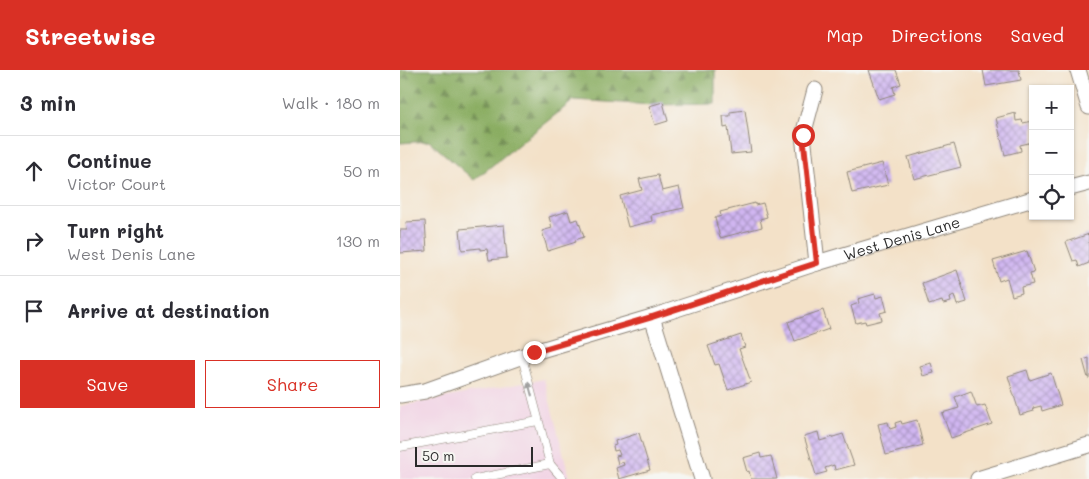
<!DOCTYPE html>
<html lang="en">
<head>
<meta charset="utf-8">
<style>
  body { margin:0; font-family:Mali,sans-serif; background:#f7f7f7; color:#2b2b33 }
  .controls { position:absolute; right:15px; top:15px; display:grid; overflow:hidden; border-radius:0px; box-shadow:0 1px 4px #0004 }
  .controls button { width:45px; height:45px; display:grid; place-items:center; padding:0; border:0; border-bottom:1px solid #e1e1e2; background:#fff; color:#2b2b33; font:25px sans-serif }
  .scale { position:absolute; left:15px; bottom:12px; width:118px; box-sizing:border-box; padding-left:5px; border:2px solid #2b2b2b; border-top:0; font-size:14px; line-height:18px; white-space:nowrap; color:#2b2b2b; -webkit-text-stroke:4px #f6f6f2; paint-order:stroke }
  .stop { position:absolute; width:15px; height:15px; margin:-11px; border:4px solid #d93025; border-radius:50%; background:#fff }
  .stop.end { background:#d93025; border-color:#fff; box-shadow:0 1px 5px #0008 }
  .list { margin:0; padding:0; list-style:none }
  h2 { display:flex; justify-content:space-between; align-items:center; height:65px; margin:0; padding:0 20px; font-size:21px }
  h2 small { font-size:16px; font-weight:400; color:#7c7c81 }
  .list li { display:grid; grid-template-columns:32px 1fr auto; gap:15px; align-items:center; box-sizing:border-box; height:70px; padding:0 20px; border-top:1px solid #e1e1e2 }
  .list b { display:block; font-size:19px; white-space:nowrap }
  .list p { margin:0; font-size:16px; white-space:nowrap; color:#7c7c81 }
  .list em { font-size:16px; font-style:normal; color:#7c7c81 }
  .actions { display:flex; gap:10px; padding:15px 20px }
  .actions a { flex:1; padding:11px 0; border:1px solid #d93025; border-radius:0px; text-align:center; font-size:18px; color:#d93025 }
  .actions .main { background:#d93025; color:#fff }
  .icon { flex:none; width:28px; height:28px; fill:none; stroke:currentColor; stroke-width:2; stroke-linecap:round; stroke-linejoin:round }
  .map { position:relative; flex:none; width:689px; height:409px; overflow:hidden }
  header { display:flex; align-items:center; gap:30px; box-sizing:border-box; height:70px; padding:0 25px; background:#d93025; color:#fff }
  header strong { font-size:24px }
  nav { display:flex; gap:28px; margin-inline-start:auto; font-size:18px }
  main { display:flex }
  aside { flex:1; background:#fff }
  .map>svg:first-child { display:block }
  .built { fill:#f1d0e3 }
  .forest { fill:url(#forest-firs); stroke:#5a6c46 }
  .building { fill:url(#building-cross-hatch) }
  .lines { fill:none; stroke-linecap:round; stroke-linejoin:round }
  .service-casing { stroke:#8f867a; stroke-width:9 }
  .minor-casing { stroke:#8f867a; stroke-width:17 }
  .service { stroke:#fff; stroke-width:8 }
  .minor { stroke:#fff; stroke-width:15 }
  .oneway { fill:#a0a0a0 }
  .route { stroke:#d93025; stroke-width:6 }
  .labels { text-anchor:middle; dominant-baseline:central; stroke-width:5; stroke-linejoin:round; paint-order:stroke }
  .street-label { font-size:15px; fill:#2b2b2b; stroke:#f6f6f2 }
</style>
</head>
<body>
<header>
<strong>Streetwise</strong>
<nav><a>Map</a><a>Directions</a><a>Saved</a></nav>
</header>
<main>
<aside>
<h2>3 min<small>Walk · 180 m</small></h2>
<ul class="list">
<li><svg class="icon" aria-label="ahead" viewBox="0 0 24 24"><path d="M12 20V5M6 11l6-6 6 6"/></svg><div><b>Continue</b><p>Victor Court</p></div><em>50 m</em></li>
<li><svg class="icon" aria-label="right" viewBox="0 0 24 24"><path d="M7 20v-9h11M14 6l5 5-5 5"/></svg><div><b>Turn right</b><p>West Denis Lane</p></div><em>130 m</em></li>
<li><svg class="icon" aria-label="arrive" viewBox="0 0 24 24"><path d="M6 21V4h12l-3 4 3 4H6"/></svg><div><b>Arrive at destination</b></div></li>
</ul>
<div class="actions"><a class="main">Save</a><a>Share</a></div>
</aside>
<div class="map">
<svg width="689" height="409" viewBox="0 0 689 409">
  <defs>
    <pattern id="forest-firs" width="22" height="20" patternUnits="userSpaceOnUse" patternTransform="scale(1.25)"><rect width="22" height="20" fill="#8aad62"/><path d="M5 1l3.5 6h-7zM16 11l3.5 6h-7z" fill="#718d51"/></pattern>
    <pattern id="building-cross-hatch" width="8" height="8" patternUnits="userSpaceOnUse" patternTransform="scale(1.25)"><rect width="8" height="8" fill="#d0b6f1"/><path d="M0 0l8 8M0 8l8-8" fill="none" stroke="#a994c3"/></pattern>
  </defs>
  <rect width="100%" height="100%" fill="#f6f6f2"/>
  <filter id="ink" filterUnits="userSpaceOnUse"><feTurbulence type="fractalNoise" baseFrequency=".02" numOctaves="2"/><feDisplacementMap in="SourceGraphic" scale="10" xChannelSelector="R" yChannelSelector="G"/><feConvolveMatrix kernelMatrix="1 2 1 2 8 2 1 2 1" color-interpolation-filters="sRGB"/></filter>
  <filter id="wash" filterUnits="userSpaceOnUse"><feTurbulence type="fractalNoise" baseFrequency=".0096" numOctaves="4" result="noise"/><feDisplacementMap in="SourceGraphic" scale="20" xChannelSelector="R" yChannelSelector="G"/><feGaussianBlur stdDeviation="1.12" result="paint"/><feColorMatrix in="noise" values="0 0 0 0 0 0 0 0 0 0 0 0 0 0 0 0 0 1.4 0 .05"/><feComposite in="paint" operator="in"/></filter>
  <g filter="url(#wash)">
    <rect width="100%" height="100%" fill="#f3e1c8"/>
    <path class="built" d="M144 309 170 409H0V336Z"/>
    <path class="forest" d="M0 0H315V34L253 35 174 30 74 110 29 71 0 73Z"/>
    <g id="blocks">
      <g class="building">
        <path d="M469 0H496L501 14 493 17 495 24 479 29Z"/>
        <path d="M583 0H619L621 10 586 16Z"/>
        <path d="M263 32 268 51 255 55 249 36Z"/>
        <path d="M345 40 351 82 331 84 328 57 324 58 323 46H330V42Z"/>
        <path d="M615 43 616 51 622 50 623 53 633 51V72L620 75 621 81 605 85 596 48Z"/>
        <path d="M554 74 561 97 514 109 508 87Z"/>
        <path d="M482 93 488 115 452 123 447 102Z"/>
        <path d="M258 105 262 121 279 117 284 138 251 145 252 151 228 157 220 126 242 120 239 109Z"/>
        <path d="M355 133V135L363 133 367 147 360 149 362 157 320 168 315 148 321 146 320 142Z"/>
        <path d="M168 141 171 151 178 149 184 167 175 170 176 172 148 181 142 161 152 158 149 147Z"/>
        <path d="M25 151 27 181 0 183V160H7L6 152Z"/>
        <path d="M104 155 107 188 89 190 87 179 80 180V178L62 180 60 159Z"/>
        <path d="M689 164V193L679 197 677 190 673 191 666 172Z"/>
        <path d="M627 181 634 202 630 203 633 214 621 217 622 223 612 226 607 208 599 211 593 191Z"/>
        <path d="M557 200 567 232 557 235 554 225 550 227 551 232 543 234 542 231 529 235 522 213Z"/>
        <path d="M475 224 476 228 483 226 487 241 480 243 482 250 466 254 465 251 456 253 451 236 459 233 458 229Z"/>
        <path d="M423 240 429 259 395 271 388 252Z"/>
        <path d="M341 265 345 277 339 279 351 312 328 320 319 294 315 295 308 276Z"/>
        <path d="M689 288V308H688L683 290Z"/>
        <path d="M531 293 534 303 523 306 520 296Z"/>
        <path d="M627 300 630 310 651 303 661 335 642 341 641 336 633 338 634 341 620 345 608 306Z"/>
        <path d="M571 321 577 337 585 335 592 354 551 368 542 343 559 338 555 327Z"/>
        <path d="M517 350 523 375 486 385 478 354 488 352 490 359 496 357 495 353 501 351 502 354Z"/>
        <path d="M418 362 420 371 443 364 454 395 435 400 434 395 425 398 427 402 416 405 404 366Z"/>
        <path d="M239 363 250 400 219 409 216 398 224 395 223 392 218 394 216 386 220 385 218 380 214 381 213 376 216 375 215 371Z"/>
        <path d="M360 383 361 388 371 386 377 409H351L349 401 347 402 343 388Z"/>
      </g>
    </g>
  </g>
  <g filter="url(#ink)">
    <use href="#blocks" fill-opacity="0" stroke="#8f867a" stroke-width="1"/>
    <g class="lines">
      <g class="service-casing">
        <g id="service">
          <path d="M0 377 138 351"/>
          <path d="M150 394 163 409"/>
          <path d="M75 409 150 394 122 287"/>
        </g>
      </g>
      <g class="minor-casing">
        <g id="minor">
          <path d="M678 0 689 37"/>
          <path d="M415 20 403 65 417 193"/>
          <path d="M670 118 689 113"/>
          <path d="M252 247 302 409"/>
          <path id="s1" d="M0 325 25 321 134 282 252 247 417 193 633 129"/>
          <path d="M578 409 689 375"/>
        </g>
      </g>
      <use href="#service" class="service"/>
      <use href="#minor" class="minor"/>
    </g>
    <defs><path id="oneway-solid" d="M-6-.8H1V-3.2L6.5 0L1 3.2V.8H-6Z" transform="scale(1.25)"/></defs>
    <use class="oneway" href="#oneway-solid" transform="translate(130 319) rotate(-105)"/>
  </g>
  <g class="lines" filter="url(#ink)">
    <path class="route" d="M134 282 252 247 417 193 403 65"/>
  </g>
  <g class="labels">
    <g class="street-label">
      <text stroke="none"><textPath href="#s1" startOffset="526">West Denis Lane</textPath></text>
    </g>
  </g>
</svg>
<div class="controls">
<button>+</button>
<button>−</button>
<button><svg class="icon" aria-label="locate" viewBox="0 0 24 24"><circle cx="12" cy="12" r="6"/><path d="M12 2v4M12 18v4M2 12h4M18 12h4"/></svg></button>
</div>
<div class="scale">50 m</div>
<div class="stop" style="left:403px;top:65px"></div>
<div class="stop end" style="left:134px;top:282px"></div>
</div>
</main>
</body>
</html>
